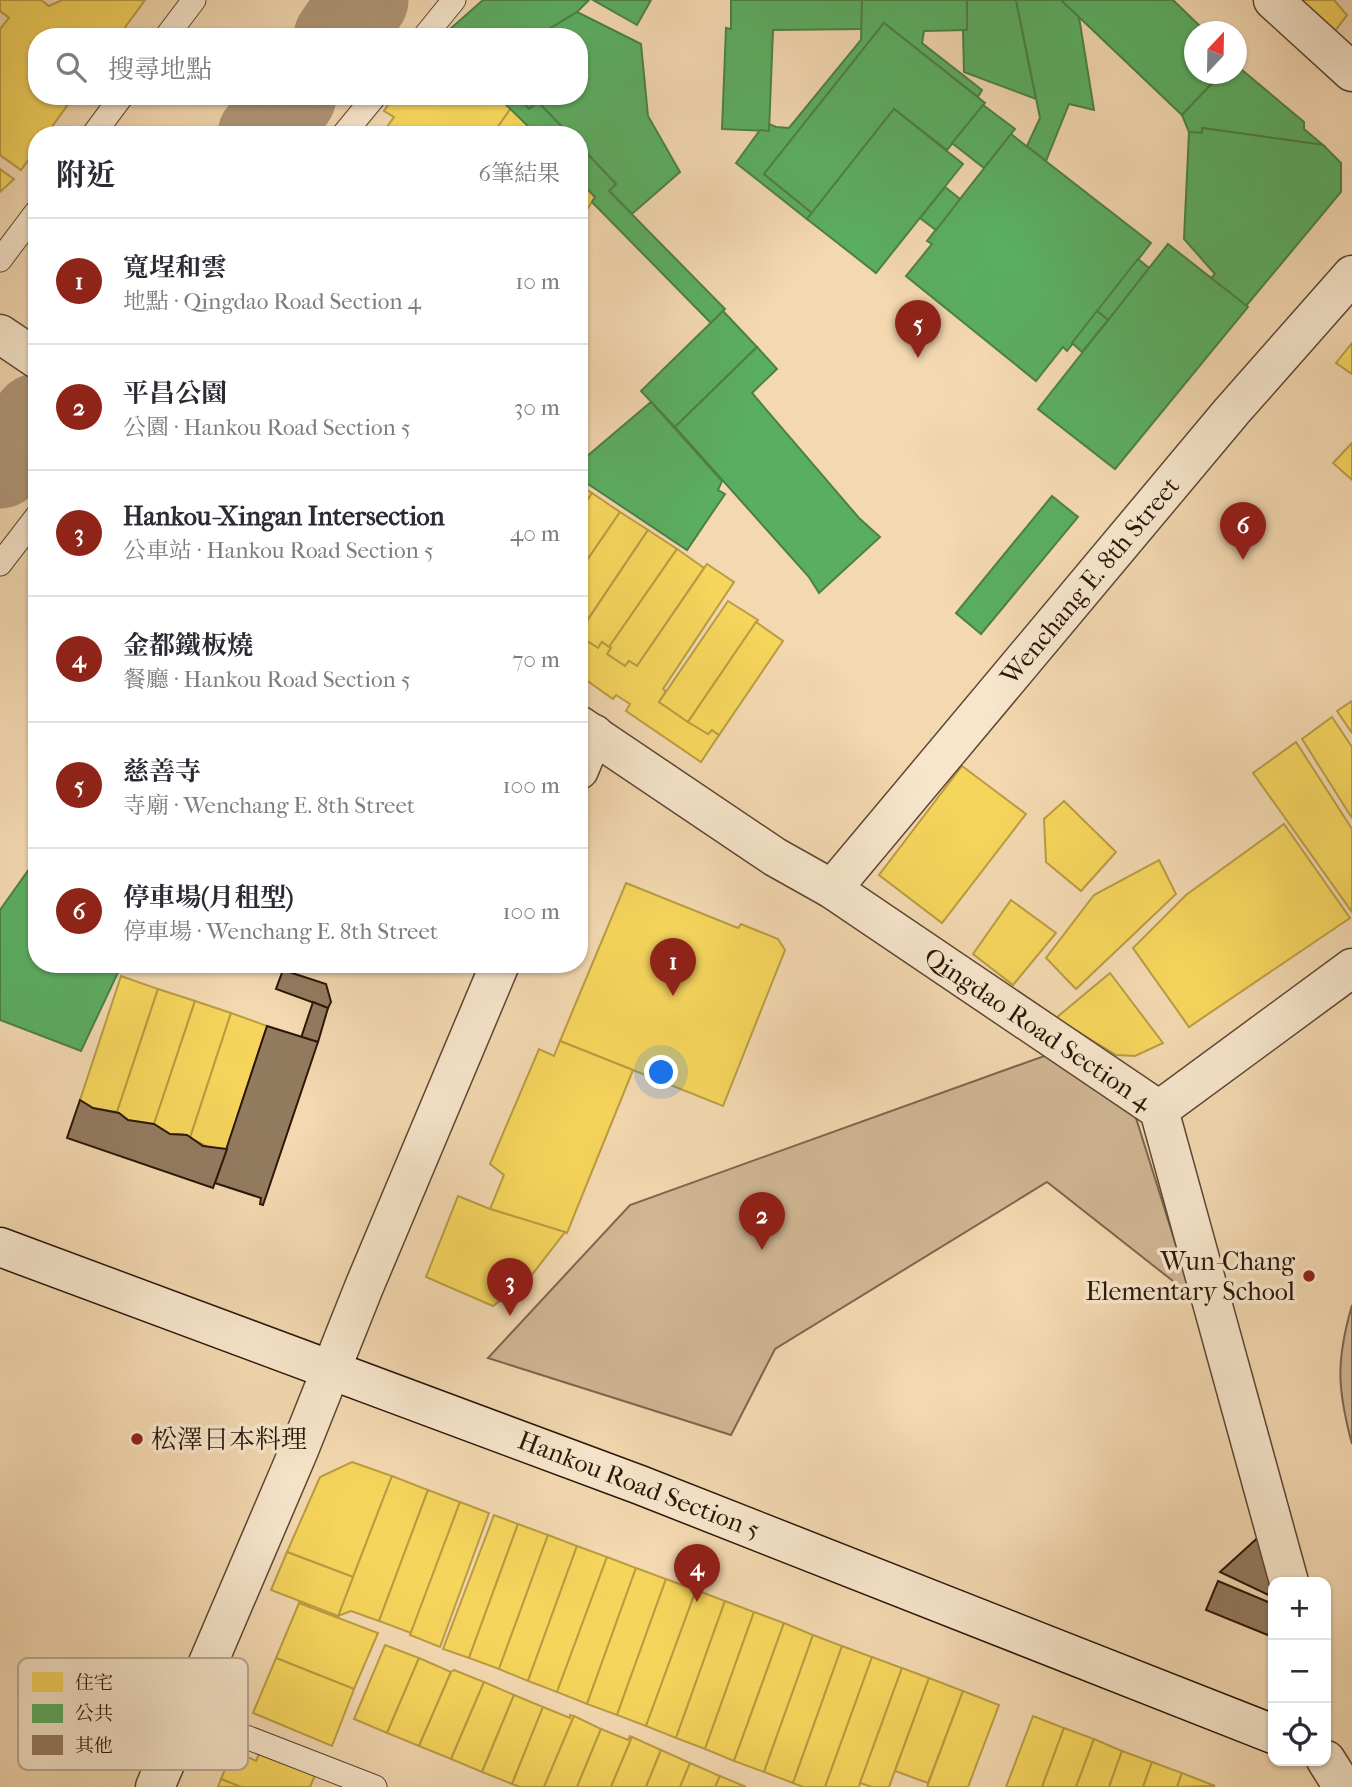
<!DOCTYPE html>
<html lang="zh-TW">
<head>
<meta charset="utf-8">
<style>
  body { margin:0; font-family:"IM FELL French Canon","Noto Serif TC",serif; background:#f7f7f7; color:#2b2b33 }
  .controls { position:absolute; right:21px; bottom:21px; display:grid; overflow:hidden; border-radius:14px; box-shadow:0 2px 5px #0004 }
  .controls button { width:63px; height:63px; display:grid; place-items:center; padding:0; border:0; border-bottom:2px solid #e1e1e2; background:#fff; color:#2b2b33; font:35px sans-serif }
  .compass { position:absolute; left:1184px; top:21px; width:63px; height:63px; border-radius:50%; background:#fff; box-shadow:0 2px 5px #0004; rotate:22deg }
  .you { position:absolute; left:662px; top:1073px; width:24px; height:24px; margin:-18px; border:5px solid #fff; border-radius:50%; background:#1a73e8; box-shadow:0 0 0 10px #1a73e833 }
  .badge { display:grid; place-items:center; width:46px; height:46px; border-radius:50%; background:#8f2418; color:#fff; font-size:23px; font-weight:700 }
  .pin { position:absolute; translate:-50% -58px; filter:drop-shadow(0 2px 4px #0008) }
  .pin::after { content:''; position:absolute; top:37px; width:24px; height:21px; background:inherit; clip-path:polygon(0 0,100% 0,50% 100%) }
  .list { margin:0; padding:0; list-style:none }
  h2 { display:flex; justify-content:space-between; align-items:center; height:91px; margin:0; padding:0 28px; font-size:30px }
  h2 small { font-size:23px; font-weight:400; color:#7c7c81 }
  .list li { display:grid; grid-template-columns:46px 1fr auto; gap:21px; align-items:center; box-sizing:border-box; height:126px; padding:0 28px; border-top:2px solid #e1e1e2 }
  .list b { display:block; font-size:26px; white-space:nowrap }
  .list p { margin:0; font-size:23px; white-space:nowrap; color:#7c7c81 }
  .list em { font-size:23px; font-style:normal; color:#7c7c81 }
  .icon { flex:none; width:38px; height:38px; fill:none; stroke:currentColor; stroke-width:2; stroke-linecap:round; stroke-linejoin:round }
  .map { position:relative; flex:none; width:1352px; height:1787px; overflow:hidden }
  .search { position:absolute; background:#fff; box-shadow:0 2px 5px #0004; left:28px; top:28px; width:560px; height:77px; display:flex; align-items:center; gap:18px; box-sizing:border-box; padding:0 24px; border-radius:28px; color:#7c7c81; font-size:26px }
  .panel { position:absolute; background:#fff; box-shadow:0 2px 5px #0004; left:28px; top:126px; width:560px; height:847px; border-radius:28px }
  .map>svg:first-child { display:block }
  .green { fill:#d1b794; stroke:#7e664e; stroke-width:2 }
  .homes { fill:#f6d55c; stroke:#b99c43; stroke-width:2 }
  .public { fill:#5aae61; stroke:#4c8047; stroke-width:2 }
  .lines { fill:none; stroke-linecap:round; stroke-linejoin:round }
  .river { stroke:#af9677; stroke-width:89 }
  .building { fill:#937b60; stroke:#2b1609; stroke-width:2 }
  .lane-casing { stroke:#5d4633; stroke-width:25 }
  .street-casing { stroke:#5d4633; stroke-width:41 }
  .secondary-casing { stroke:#2b1609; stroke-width:41 }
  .lane { stroke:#f7e6cc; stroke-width:23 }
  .street { stroke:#f7e6cc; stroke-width:38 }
  .secondary { stroke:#f7e6cc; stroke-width:38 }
  .poi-dot { fill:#8f2418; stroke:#f7e6cc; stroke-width:2.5 }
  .labels { text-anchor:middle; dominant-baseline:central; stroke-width:7; stroke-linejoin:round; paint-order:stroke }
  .street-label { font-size:26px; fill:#2b1609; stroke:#f7e6cc }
  .poi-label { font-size:26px; fill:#2b1609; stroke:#f7e6cc; text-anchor:end }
  .key { fill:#f7e6cc; stroke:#baa892; stroke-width:2 }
  .key-label { font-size:19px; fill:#2b1609 }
</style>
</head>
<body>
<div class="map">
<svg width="1352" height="1787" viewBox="0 0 1352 1787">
  <rect width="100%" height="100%" fill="#f3d8b0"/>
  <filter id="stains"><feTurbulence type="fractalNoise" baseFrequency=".00286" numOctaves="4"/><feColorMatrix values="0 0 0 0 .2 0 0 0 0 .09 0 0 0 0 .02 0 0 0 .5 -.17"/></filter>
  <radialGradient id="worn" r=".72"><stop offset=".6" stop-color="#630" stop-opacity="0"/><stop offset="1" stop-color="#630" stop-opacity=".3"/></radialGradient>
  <g class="green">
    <path d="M1047 1055 1135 1115 1192 1296 1047 1182 775 1349 731 1435 488 1358 630 1205Z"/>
    <path d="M1352 1305V1444C1337 1388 1336 1361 1352 1305Z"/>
  </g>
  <g class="homes">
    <path d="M0 0H41L49 6 62 0H145L118 37H37V96H74L46 135H37V148L21 170 0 155V29L9 18 0 11Z"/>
    <path d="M1288 0H1334L1347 15 1329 39Z"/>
    <path d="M394 96H497L511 108 497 128 503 131 500 135H400L387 127 394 117 384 111Z"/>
    <path d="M511 108 537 135H500L503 131 497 128Z"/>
    <path d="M387 127 400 135H382Z"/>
    <path d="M0 169 14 179 0 192Z"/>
    <path d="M579 180 595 197 579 222Z"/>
    <path d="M1352 343V374L1336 363Z"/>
    <path d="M1352 443V480L1333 463Z"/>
    <path d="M579 485 592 493 579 513Z"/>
    <path d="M592 493 620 512 579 572V513Z"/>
    <path d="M620 512 648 530 582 628 579 626V572Z"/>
    <path d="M648 530 677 549 609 647 602 642 598 648 579 636V633Z"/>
    <path d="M677 549 704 568 637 666 629 661 625 666 607 654 611 648 609 647Z"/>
    <path d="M707 564 734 582 663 689 666 691 659 702 708 734 712 730 719 735 701 762 626 711 630 704 616 695 613 699 579 675V636L598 648 602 642 609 647 611 648 607 654 625 666 629 661 637 666Z"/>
    <path d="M728 601 758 620 688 722 659 702Z"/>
    <path d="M756 622 783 641 719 735 712 730 708 734 688 722Z"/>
    <path d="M1352 701V733L1337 711Z"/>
    <path d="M1332 717 1352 747V818L1302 739Z"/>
    <path d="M1296 742 1352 829V912L1253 773Z"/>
    <path d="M962 766 1026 814 942 923 879 875Z"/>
    <path d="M1064 801 1116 852 1081 891 1046 862 1044 819Z"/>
    <path d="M1284 824 1350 918 1189 1027 1133 948 1186 895Z"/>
    <path d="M1159 860 1176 894 1076 989 1046 958 1094 895Z"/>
    <path d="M626 883 738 928 741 924 778 939 785 950 723 1106 560 1041Z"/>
    <path d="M1011 900 1056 933 1013 985 973 954Z"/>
    <path d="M1110 973 1163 1043 1135 1056 1116 1055 1056 1018Z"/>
    <path d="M121 976 158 989 117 1112 93 1108 80 1100Z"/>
    <path d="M158 989 195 1001 154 1124 136 1123 128 1120 117 1112Z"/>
    <path d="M195 1001 231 1013 190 1138 183 1134H170L154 1124Z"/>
    <path d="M231 1013 267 1026 227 1149 210 1148 190 1138Z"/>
    <path d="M560 1041 633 1070 567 1233 490 1209 504 1175 490 1164 539 1049 554 1056Z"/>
    <path d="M458 1196 490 1209 565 1232 531 1276 493 1306 426 1277Z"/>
    <path d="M352 1462 392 1476 353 1577 287 1552 320 1477Z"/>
    <path d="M392 1476 428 1490 379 1621 351 1611 338 1616Z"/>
    <path d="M428 1490 460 1502 411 1633 379 1621Z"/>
    <path d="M460 1502 489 1513 440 1647 410 1635Z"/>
    <path d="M494 1515 518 1524 469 1658 443 1649Z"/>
    <path d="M518 1524 548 1535 499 1669 469 1658Z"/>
    <path d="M548 1535 577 1546 528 1681 499 1669Z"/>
    <path d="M577 1546 607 1557 557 1692 528 1681Z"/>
    <path d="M287 1552 353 1577 338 1616 271 1590Z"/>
    <path d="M607 1557 636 1568 587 1704 557 1692Z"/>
    <path d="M636 1568 666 1579 617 1715 587 1704Z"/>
    <path d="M666 1579 696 1590 646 1726 617 1715Z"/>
    <path d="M696 1590 725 1601 676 1738 646 1726Z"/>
    <path d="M725 1601 754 1612 705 1749 676 1738Z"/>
    <path d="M299 1603 378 1633 354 1689 276 1658Z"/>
    <path d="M754 1612 784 1623 734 1761 705 1749Z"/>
    <path d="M784 1623 813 1635 764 1772 734 1761Z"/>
    <path d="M813 1635 842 1646 793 1783 764 1772Z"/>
    <path d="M385 1645 419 1658 387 1733 354 1719Z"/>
    <path d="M842 1646 872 1657 825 1787H803L793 1783Z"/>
    <path d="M872 1657 902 1668 860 1783 859 1787H825Z"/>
    <path d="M276 1658 354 1689 332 1746 253 1713Z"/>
    <path d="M419 1658 451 1672 419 1746 387 1733Z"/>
    <path d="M902 1668 929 1678 889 1787H872L860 1783Z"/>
    <path d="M454 1670 484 1682 451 1759 419 1746 451 1672Z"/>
    <path d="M929 1678 963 1691 928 1783 895 1771Z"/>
    <path d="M484 1682 514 1695 482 1772 451 1759Z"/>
    <path d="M963 1691 999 1705 968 1787H927Z"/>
    <path d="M514 1695 543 1707 512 1784 482 1772Z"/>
    <path d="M543 1707 570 1718V1715L574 1716 544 1787H520L512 1784Z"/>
    <path d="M574 1716 601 1729 577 1787H544Z"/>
    <path d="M1033 1716 1064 1728 1042 1787H1006Z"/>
    <path d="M1064 1728 1094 1739 1076 1787H1042Z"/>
    <path d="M601 1729 628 1740 630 1736 632 1737 611 1787H577Z"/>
    <path d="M632 1737 661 1750 646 1787H611Z"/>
    <path d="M1094 1739 1122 1751 1109 1787H1076Z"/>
    <path d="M233 1750 256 1761 260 1752 315 1775 310 1787H241L221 1779Z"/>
    <path d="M661 1750 690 1763 680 1787H646Z"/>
    <path d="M1122 1751 1152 1762 1143 1787H1109Z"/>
    <path d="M1152 1762 1182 1773 1177 1787H1143Z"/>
    <path d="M690 1763 720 1776 715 1787H680Z"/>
    <path d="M1182 1773 1215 1786 1177 1787Z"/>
    <path d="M720 1776 746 1787H715Z"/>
    <path d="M221 1779 241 1787H218Z"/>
  </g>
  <g class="public">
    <path d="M483 0H589L577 12 536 37H441Z"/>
    <path d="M593 0H651L637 25Z"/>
    <path d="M731 0H862V29L773 30 769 131 722 129 726 28 731 29Z"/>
    <path d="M862 0H967V30L924 31 922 43 982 90 978 97 884 23 764 174 812 213 807 219 736 163 760 130 769 131V124L776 127 789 128 861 40Z"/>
    <path d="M967 0H1016L1036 99 964 72 963 30H967Z"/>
    <path d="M1016 0H1061L1079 17 1094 110 1069 104 1046 161 1027 146 1040 118Z"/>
    <path d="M1061 0H1173L1206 32H1194V74H1221L1182 115Z"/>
    <path d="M577 12 641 44 648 116 680 172 632 214 609 191 616 184 579 145V135H570L538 102 529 109 517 96H579V37H536Z"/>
    <path d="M884 23 985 103 947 150 894 109 812 213 764 174Z"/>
    <path d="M1236 65 1304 122V129L1323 145 1202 128V133L1189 132 1182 115 1221 74H1236Z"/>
    <path d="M497 96H517L529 109 538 102 570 135H537Z"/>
    <path d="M983 105 1015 129 984 168 952 143Z"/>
    <path d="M894 109 963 164 876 273 807 219Z"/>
    <path d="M1202 128 1323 145 1341 163V192L1246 306 1211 278 1215 274 1184 239 1189 132 1202 133Z"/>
    <path d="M1011 134 1151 243 1067 351 1063 347 1036 381 906 276 932 244 927 241Z"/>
    <path d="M579 145 616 184 609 191 725 309 711 323 592 202 595 197 579 180Z"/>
    <path d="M945 187 960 199 936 230 920 218Z"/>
    <path d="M1168 244 1248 307 1115 469 1038 409Z"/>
    <path d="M1138 259 1149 268 1108 320 1097 311Z"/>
    <path d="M723 311 757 347 675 427 641 391Z"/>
    <path d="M1097 311 1108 320 1082 352 1072 343Z"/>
    <path d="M757 347 777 369 752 393 859 518 880 537 819 593 809 577 675 427Z"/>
    <path d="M651 402 722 481 718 490 725 494 687 550 579 478V463Z"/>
    <path d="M1052 496 1078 517 981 634 956 613Z"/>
    <path d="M37 858V964H122L81 1051 0 1020V910Z"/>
  </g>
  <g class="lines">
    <g class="river">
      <path d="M338 37 364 0"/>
      <path d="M262 135 292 96"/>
      <path d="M0 464 37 418"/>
    </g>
  </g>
  <g class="building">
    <path d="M283 970 326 984 331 1002 328 1008 276 989Z"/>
    <path d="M313 1002 328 1008 318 1042 301 1038Z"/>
    <path d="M267 1026 318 1042 263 1205 260 1204 261 1198 215 1183Z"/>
    <path d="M80 1100 93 1108 119 1113 128 1120 154 1124 170 1134 187 1135 203 1146 227 1149 213 1188 67 1138Z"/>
    <path d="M1263 1533 1273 1583V1597L1220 1572Z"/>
    <path d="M1218 1581 1273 1604V1627L1270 1636 1206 1610Z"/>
  </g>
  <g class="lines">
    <g class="lane-casing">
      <g id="lane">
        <path d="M166 37 194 0"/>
        <path d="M424 37 454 0"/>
        <path d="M93 135 122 96"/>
        <path d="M343 135 375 96"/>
        <path d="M0 260 37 211"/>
        <path d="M0 564 37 516"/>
        <path d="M187 1714 375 1787"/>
      </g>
    </g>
    <g class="street-casing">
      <g id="street">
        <path d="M1273 0 1352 72"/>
        <path d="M0 334 37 359"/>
        <path d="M579 725 775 857 832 889 1159 1110 1289 1582"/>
        <path d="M579 770 594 734"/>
        <path d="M832 889 1232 411 1352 275"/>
        <path d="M1159 1110 1352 968"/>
        <path d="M1326 1760 1343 1787"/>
        <path d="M155 1787 299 1450 364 1287 500 964"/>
      </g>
    </g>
    <g class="secondary-casing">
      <path id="secondary" d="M0 1247 640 1485 1273 1734"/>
    </g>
    <use href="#lane" class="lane"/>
    <use href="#street" class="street"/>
    <use href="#secondary" class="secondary"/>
  </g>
  <g class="poi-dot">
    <circle cx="1309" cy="1276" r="7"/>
    <circle cx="137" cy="1439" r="7"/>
  </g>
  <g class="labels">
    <g class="street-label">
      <text transform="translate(1090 581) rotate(-50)">Wenchang E. 8th Street</text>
      <text transform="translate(1038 1029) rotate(34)">Qingdao Road Section 4</text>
      <text transform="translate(639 1485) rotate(21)">Hankou Road Section 5</text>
    </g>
    <g class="poi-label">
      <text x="1295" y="1261">Wun-Chang<tspan x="1295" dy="30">Elementary School</tspan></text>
      <text x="151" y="1439" text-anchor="start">松澤日本料理</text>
    </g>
  </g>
  <rect x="18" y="1658" width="230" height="112" rx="10" class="key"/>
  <rect x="32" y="1672" width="31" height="20" fill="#f6d55c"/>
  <rect x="32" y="1704" width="31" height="19" fill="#5aae61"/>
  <rect x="32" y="1735" width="31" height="20" fill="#937b60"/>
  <g class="key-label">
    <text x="75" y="1689">住宅</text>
    <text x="75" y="1720">公共</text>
    <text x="75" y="1752">其他</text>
  </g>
  <rect width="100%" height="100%" filter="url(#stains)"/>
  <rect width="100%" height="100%" fill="url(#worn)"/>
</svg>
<div class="controls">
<button>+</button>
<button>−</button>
<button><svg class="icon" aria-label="locate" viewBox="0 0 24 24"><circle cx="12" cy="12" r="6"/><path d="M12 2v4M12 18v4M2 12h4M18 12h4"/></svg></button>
</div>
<svg class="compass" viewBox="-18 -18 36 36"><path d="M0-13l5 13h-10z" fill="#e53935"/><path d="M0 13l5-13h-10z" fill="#7c7c81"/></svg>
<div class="you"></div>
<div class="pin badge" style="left:673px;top:996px">1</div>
<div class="pin badge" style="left:762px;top:1250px">2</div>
<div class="pin badge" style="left:510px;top:1316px">3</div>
<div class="pin badge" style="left:697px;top:1602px">4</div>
<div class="pin badge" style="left:918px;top:358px">5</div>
<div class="pin badge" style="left:1243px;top:560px">6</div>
<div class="search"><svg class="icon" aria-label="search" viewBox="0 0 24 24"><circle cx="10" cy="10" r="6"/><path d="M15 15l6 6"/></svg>搜尋地點</div>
<section class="panel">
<h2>附近<small>6筆結果</small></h2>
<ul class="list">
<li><span class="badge">1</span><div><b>寬埕和雲</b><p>地點 · Qingdao Road Section 4</p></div><em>10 m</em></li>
<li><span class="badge">2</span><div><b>平昌公園</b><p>公園 · Hankou Road Section 5</p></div><em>30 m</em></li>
<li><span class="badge">3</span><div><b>Hankou-Xingan Intersection</b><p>公車站 · Hankou Road Section 5</p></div><em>40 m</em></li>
<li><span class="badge">4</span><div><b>金都鐵板燒</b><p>餐廳 · Hankou Road Section 5</p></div><em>70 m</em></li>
<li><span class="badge">5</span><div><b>慈善寺</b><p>寺廟 · Wenchang E. 8th Street</p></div><em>100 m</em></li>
<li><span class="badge">6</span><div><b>停車場(月租型)</b><p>停車場 · Wenchang E. 8th Street</p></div><em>100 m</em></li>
</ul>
</section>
</div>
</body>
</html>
